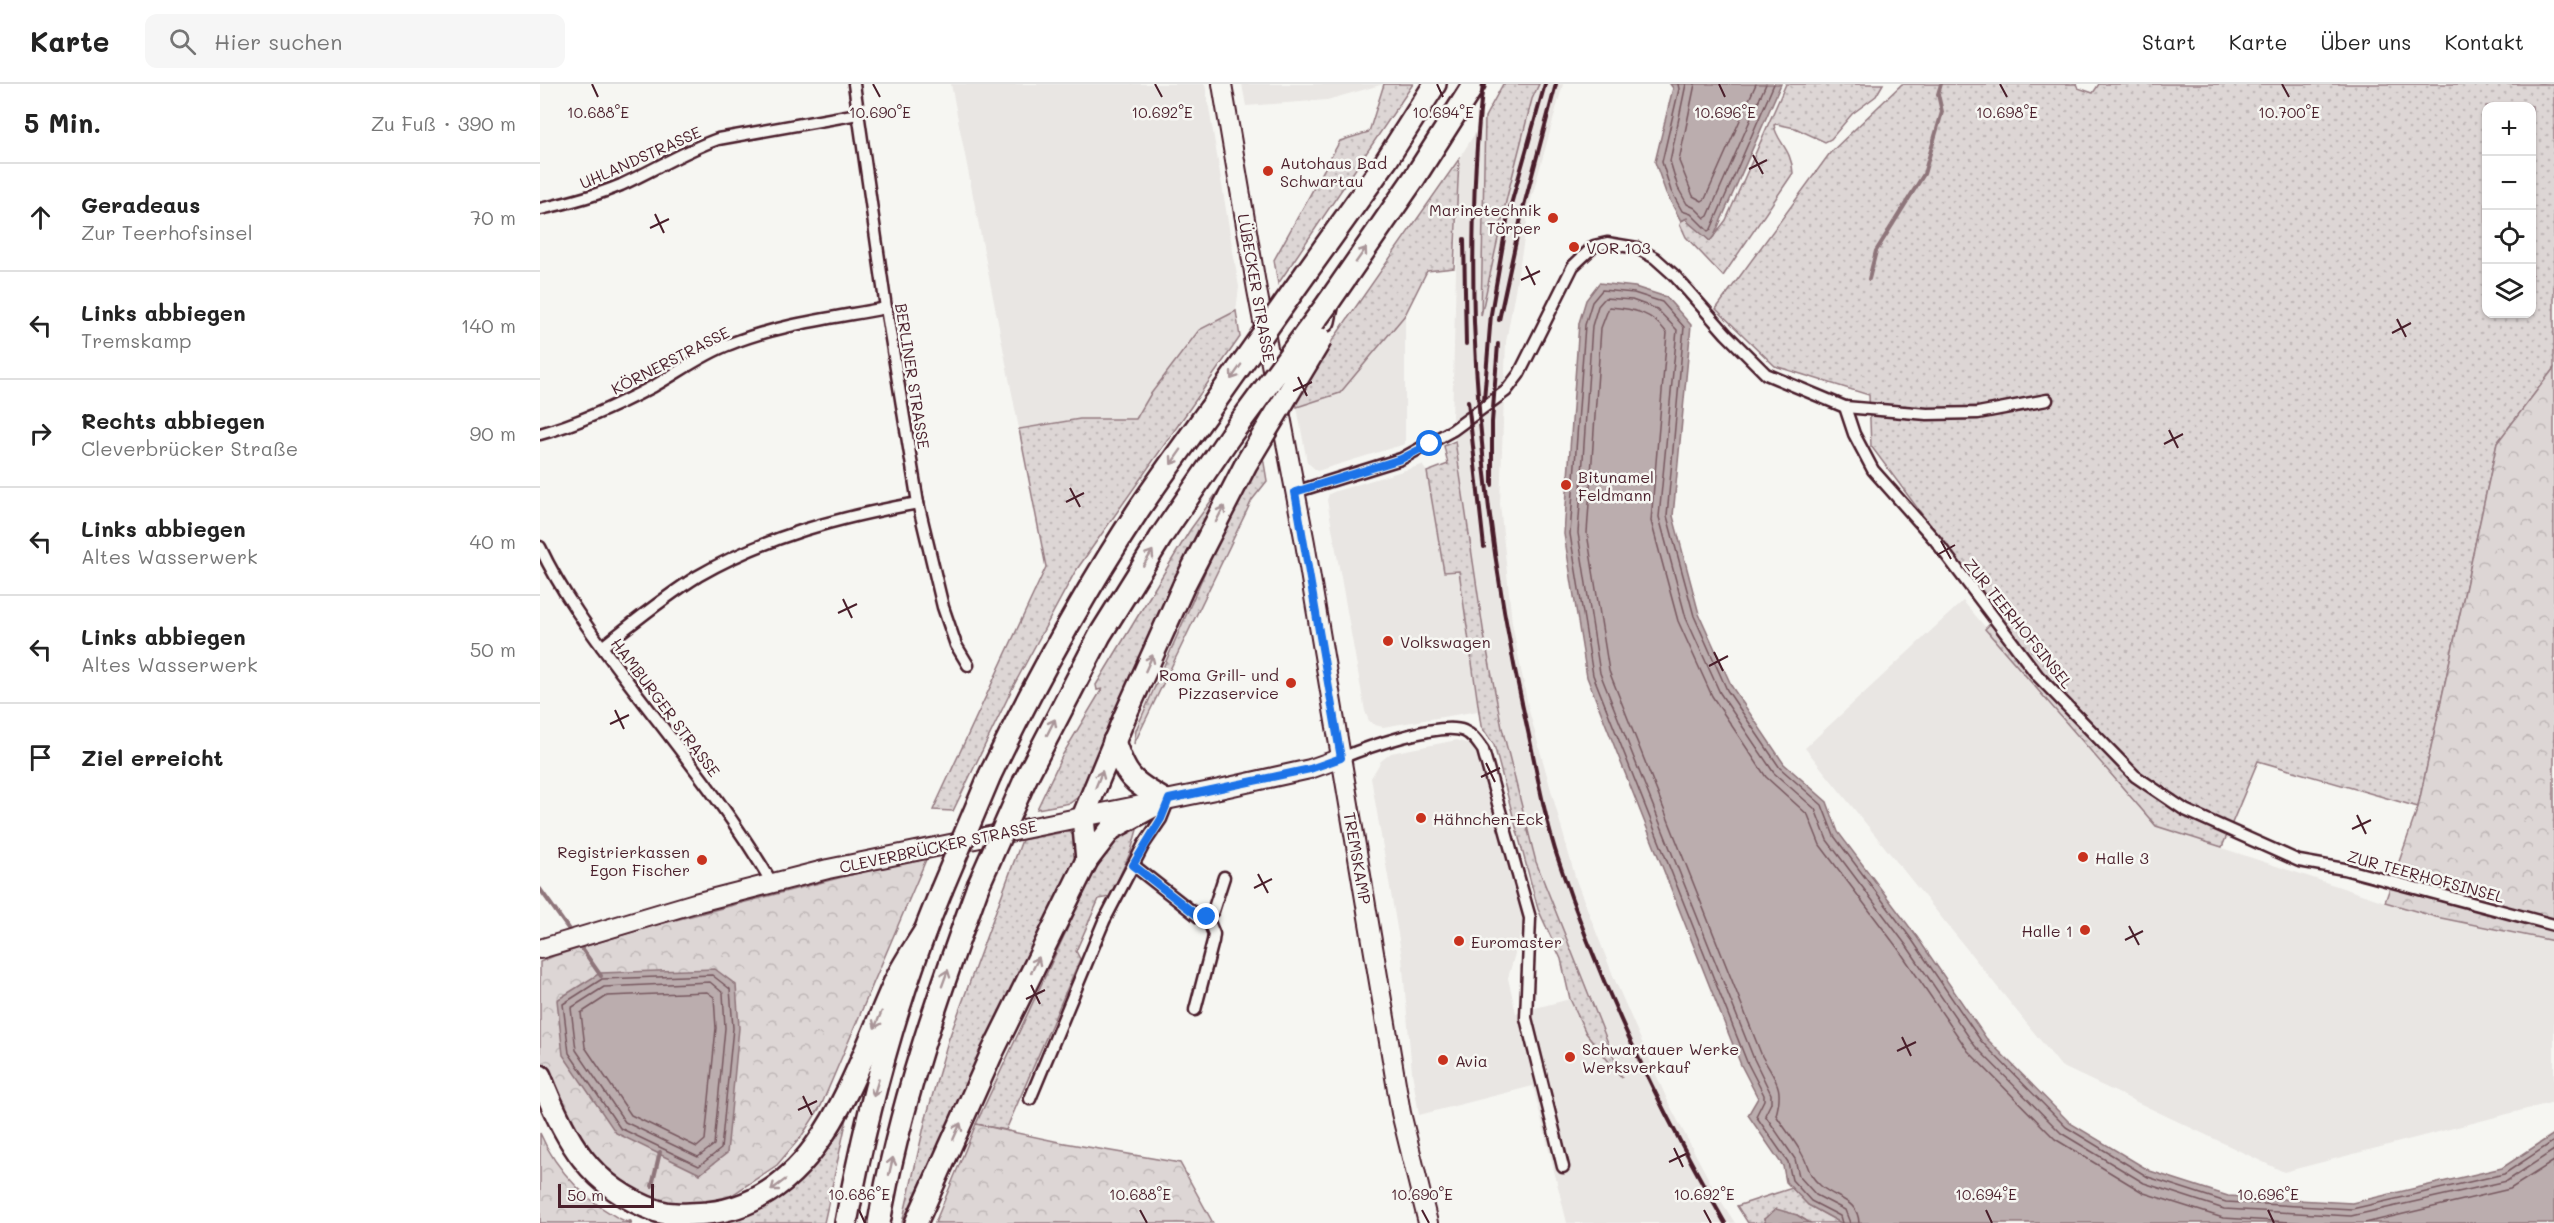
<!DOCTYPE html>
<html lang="de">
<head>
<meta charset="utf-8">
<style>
  body { margin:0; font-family:Mali,sans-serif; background:#f6f6f6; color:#222 }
  .controls { position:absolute; right:18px; top:18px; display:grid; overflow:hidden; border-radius:12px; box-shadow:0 2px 4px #0004 }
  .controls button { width:54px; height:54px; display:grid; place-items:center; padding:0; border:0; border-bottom:2px solid #e0e0e0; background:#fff; color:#222; font:30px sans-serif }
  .scale { position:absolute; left:18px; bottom:15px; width:96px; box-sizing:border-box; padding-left:6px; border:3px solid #4a1f2b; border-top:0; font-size:16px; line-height:21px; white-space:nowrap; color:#4a1f2b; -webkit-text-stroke:4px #f6f6f2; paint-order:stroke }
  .stop { position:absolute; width:18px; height:18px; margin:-14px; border:4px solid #1a73e8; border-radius:50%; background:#fff }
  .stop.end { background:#1a73e8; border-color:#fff; box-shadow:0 2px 6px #0008 }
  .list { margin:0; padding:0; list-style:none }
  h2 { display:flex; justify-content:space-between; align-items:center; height:78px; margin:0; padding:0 24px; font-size:26px }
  h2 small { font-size:20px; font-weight:400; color:#767676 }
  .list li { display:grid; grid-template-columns:39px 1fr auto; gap:18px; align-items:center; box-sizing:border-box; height:108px; padding:0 24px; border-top:2px solid #e0e0e0 }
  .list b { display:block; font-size:22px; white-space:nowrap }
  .list p { margin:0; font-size:20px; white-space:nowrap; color:#767676 }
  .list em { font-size:20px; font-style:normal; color:#767676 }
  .icon { flex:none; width:33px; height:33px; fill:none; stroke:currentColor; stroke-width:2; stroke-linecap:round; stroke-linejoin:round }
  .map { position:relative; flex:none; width:2014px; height:1139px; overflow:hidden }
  header { display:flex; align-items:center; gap:36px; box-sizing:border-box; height:84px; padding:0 30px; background:#fff; border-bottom:2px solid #e0e0e0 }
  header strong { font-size:28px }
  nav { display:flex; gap:33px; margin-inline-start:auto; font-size:21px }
  .search { width:420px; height:54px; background:#f6f6f6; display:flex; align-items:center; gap:15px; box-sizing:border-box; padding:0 21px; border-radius:12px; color:#767676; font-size:22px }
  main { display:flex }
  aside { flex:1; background:#fff }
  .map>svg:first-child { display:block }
  .built { fill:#e9e6e3 }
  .grass { fill:url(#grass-dots); stroke:#947a80; stroke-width:1.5; fill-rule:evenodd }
  .forest { fill:url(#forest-crowns); stroke:#947a80; stroke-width:1.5 }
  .water { fill:#bbadae; stroke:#8e747a; stroke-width:1.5 }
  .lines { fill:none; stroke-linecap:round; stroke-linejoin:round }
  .shore { stroke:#77585f; stroke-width:1.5 }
  .stream { stroke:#8e747a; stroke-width:4 }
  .minor-casing { stroke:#4a1f2b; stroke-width:15 }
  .primary-casing { stroke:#4a1f2b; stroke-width:22 }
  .motorway-casing { stroke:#4a1f2b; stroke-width:26 }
  .minor { stroke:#f6f6f2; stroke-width:10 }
  .primary { stroke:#f6f6f2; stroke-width:18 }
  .motorway { stroke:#f6f6f2; stroke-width:21 }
  .rail { stroke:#4a1f2b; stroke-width:4 }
  .motorway-bridge-casing { stroke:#4a1f2b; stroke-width:26; stroke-linecap:butt }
  .motorway-bridge { stroke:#f6f6f2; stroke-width:21 }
  .oneway { stroke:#a99598 }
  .route { stroke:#1a73e8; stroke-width:8 }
  .ticks { fill:none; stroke:#4a1f2b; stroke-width:2 }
  .poi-dot { fill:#c8321e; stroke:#f6f6f2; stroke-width:2 }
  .labels { text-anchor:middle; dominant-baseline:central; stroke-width:5; stroke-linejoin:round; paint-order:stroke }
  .street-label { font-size:16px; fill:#4a1f2b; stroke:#f6f6f2 }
  .poi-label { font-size:16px; fill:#4a1f2b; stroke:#f6f6f2; text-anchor:start }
  .ticks-label { font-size:15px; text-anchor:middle; fill:#4a1f2b; stroke:#f6f6f2; stroke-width:5; stroke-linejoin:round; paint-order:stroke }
</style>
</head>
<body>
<header>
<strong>Karte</strong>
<div class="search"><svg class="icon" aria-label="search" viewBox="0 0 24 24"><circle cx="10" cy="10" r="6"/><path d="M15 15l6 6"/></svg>Hier suchen</div>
<nav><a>Start</a><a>Karte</a><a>Über uns</a><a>Kontakt</a></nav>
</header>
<main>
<aside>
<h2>5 Min.<small>Zu Fuß · 390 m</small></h2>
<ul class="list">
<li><svg class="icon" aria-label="ahead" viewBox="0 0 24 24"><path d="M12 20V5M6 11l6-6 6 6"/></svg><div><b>Geradeaus</b><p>Zur Teerhofsinsel</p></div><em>70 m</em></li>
<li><svg class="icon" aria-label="left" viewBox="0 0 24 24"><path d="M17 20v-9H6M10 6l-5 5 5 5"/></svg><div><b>Links abbiegen</b><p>Tremskamp</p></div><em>140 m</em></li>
<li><svg class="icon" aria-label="right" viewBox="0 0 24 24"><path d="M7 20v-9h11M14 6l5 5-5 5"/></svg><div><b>Rechts abbiegen</b><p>Cleverbrücker Straße</p></div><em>90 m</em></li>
<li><svg class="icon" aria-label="left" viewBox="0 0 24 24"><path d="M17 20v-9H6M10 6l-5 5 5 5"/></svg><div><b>Links abbiegen</b><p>Altes Wasserwerk</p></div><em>40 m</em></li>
<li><svg class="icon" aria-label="left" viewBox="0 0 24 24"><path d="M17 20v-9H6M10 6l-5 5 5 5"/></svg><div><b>Links abbiegen</b><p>Altes Wasserwerk</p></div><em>50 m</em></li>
<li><svg class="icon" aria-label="arrive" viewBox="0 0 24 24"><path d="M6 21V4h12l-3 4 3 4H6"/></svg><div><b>Ziel erreicht</b></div></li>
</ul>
</aside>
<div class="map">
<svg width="2014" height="1139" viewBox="0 0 2014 1139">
  <defs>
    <pattern id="grass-dots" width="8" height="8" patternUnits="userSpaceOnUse" patternTransform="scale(1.5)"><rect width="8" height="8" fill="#ddd6d5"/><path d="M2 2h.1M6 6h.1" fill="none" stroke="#bfb7b7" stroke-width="1.8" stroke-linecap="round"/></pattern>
    <pattern id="forest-crowns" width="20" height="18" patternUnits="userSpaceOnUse" patternTransform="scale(1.5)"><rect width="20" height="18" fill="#ddd6d5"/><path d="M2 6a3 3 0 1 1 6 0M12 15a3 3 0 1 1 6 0" fill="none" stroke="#bfb7b7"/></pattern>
  </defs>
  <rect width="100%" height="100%" fill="#f6f6f2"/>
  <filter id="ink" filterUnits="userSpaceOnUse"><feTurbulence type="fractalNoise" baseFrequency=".0167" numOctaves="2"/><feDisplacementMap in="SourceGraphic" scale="12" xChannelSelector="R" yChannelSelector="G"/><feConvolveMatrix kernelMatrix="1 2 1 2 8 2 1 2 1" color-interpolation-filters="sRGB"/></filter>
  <g filter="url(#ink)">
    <g class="built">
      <path d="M411 0H665L699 203 696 227 659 246 610 311 596 335H540L479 345Z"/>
      <path d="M702 0H844L787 16 706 22Z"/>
      <path d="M999 0H1023L991 116 966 258 960 420 972 539 989 627 1036 796 1074 894 1129 1020 1176 1109 1195 1139H1027L993 1002 879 1031 872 988 862 873 831 694 841 677 851 669 917 656 928 660 940 670 984 838 968 894 976 929 1030 915 1046 949 1081 991 996 778 962 644 944 551 912 336 919 75 945 33 942 228 967 113 992 15Z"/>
      <path d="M865 231V360L777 387 767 378 757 323 800 309Z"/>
      <path d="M882 381 887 388 904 487 919 486 938 627 843 643 835 641 829 637 825 627 787 416 789 410 796 407Z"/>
      <path d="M1423 517 1616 742 1845 818 1896 833 2014 857V1018L1744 1088 1521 982 1265 664Z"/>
    </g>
    <g class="grass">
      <path d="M844 0H873L738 200 734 176 800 57 829 48Z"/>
      <path d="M963 0H999L992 15 967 113 941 232 945 33Z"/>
      <path d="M1246 0H1343L1336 12 1312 30 1291 55 1285 58 1255 44 1236 40 1234 41C1236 57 1252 65 1253 89L1183 192 1146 153 1140 140 1141 137 1147 134 1170 157 1186 136Z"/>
      <path d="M1362 0H1536L1538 4 1553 9 1559 0H2014V284L1957 359 1878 723 1718 677 1682 763 1616 742 1445 545 1458 532 1331 362 1329 311 1235 282 1176 225 1290 69ZM1946 22H1992V230H1946Z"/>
      <path d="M919 75 914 184 887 187 865 231 800 309 757 323 755 310Z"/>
      <path d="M696 227 700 253 535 488 474 601 413 727 393 726 506 483 479 345 540 335H596L610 311 659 246Z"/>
      <path d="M915 357 944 551 962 644 996 778 1082 994 1046 949 1030 915 1021 875 998 825 954 661 941 642 919 487 904 488 887 388 908 380 904 362Z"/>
      <path d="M722 367 727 397 712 416 594 660 596 646 702 403Z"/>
      <path d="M684 399 541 711 530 719 497 725 523 670 562 605 557 606 556 601 650 446Z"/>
      <path d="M600 735 591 767 570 813 559 815 536 867 540 875 466 1046 436 1040 553 790 575 752Z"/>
      <path d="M530 747 538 756 539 771 413 1029 362 1139 386 1034 408 957 482 756Z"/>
      <path d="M311 1016 284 1139H145C171 1136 198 1133 222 1123 259 1107 289 1049 311 1016Z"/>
      <path d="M1252 1104 1268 1121 1301 1139H1270L1257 1131 1224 1135 1226 1139H1208L1197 1122Z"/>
    </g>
    <g class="forest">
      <path d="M2014 284V857L1896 833 1845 818 1878 723 1957 359Z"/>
      <path d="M388 771 281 1022 261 1053 237 1081 183 1117 156 1121 120 1118 97 1110 53 1081 13 1015 0 976V878L14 872 112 842Z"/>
      <path d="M436 1040 519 1058 640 1079 673 1139H395Z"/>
      <path d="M0 1049C16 1087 51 1123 89 1139H0Z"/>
    </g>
    <g class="water">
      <path d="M1130 0H1241L1174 152 1170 157 1148 138 1147 134 1141 137 1126 109 1115 78 1133 4Z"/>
      <path d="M1059 199 1095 203 1126 213 1151 241 1133 432 1159 530 1192 603 1244 680 1287 718 1298 748 1377 853 1446 954 1530 1039 1610 1087 1688 1112 1812 1119 1962 1084 2014 1050V1139H1301L1268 1121 1246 1098 1243 1082 1208 1031 1218 1014 1201 981 1047 593 1024 450 1039 239 1046 216Z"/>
      <path d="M175 885 196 901 199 944 187 1069 160 1090 76 1049 23 971 17 916 60 889Z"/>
      <path d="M1236 1125 1257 1131 1270 1139H1226L1224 1135Z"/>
    </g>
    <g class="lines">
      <g class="shore">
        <path d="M1138 0 1139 5 1122 78 1131 107 1142 127 1151 130 1168 147 1171 145 1234 0"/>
        <path d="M1146 0 1130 77 1138 104 1147 120 1155 124 1165 134 1168 132 1226 0"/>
        <path d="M1155 0 1139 77 1153 112 1162 117 1165 115 1216 0"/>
        <path d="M172 891 190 905 193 944 181 1065 159 1082 80 1044 29 969 23 920 62 895Z"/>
        <path d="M170 898 183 909 185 944 174 1061 158 1073 85 1038 36 966 31 924 64 903Z"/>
        <path d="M167 908 174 913 176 944 165 1056 157 1063 91 1031 45 963 41 929 67 912Z"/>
        <path d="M1302 1139 1300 1132 1271 1117 1252 1096 1248 1078 1216 1032 1224 1016V1011L1207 978 1053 591 1030 450 1045 241 1052 218 1062 206 1094 209 1122 218 1144 243 1127 432 1154 532 1187 606 1240 684 1282 721 1294 752 1372 856 1441 957 1526 1043 1608 1093 1686 1118 1812 1125 1964 1090 2014 1057"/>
        <path d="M1310 1139 1305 1126 1276 1111 1259 1092 1255 1075 1225 1031 1231 1019V1010L1214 975 1060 589 1038 449 1052 242 1058 222 1065 214 1092 216 1117 225 1137 246 1119 433 1146 534 1180 609 1234 689 1275 725 1287 756 1366 861 1435 962 1521 1049 1604 1099 1684 1125 1811 1132 1967 1097 2014 1066"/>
        <path d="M1319 1139C1318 1115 1295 1115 1281 1102 1267 1090 1270 1084 1262 1070 1255 1057 1244 1044 1236 1031 1244 1002 1236 998 1222 972L1069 587 1047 449 1061 244 1069 223C1095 225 1111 228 1127 249L1111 437 1138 537 1172 612 1226 693 1268 731 1280 761 1359 866 1428 967 1515 1055 1604 1109 1683 1134 1770 1139"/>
        <path d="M1825 1139 1970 1105 2014 1077"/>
      </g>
      <g class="stream">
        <path d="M1329 195 1336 167 1384 90 1402 28 1398 10 1401 0"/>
        <path d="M0 805 32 850"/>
        <path d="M38 859 61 892"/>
        <path d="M112 1102 120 1068"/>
        <path d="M90 1138V1139"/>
      </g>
      <g class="minor-casing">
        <g id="minor">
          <path d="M314 0 346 224 378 419 403 523 416 561 428 581"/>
          <path d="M0 125C27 119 55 112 81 101 114 86 144 67 178 55L318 30"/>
          <path d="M1305 323 1314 350 1333 386 1395 456 1498 592 1595 692 1645 726 1759 777 1804 785 2014 841"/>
          <path d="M0 350C40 339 78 321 114 302 139 288 163 270 190 260 240 240 294 234 346 224"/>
          <path d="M755 408 861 375 913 346 966 307 979 290 1033 182 1054 162 1067 159 1097 164 1115 174 1134 191 1186 250 1226 290 1305 323 1387 330 1438 329 1507 316"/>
          <path d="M0 463C21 508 52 550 82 590 134 659 189 725 232 799"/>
          <path d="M62 563C93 539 124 513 158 492 227 452 300 433 378 419"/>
          <path d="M801 674C825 664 900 637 924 647 933 651 937 658 943 666L990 834 986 934 1023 1083"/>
          <path d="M593 781 659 833H667"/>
          <path d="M667 833 673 827 684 793"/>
          <path d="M655 926 673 857 674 850 667 833"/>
          <path d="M490 1015 564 837 604 760 621 735 629 715"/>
        </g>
      </g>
      <g class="primary-casing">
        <g id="primary">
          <path d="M682 0 717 206 765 459 861 1029 888 1139"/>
          <path d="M0 865 155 819 288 785 675 706 770 685 801 674"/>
        </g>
      </g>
      <g class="motorway-casing">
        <g id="motorway">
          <path d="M766 189 846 77 895 0"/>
          <path d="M784 237 788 219 875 93 934 0"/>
          <path d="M574 657C586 693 591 697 624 716"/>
          <path d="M450 691C494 600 543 510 599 425 622 391 646 358 670 325"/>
          <path d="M485 696 560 551 623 450 690 352"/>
          <path d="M547 776 543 733 585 632 644 501"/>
          <path d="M0 992C24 1054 50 1104 117 1127 134 1132 150 1130 167 1129 279 1118 314 989 353 902 361 883 374 865 385 847"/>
          <path d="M306 1139C327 1026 357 913 401 807"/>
          <path d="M339 1139C359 1023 398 912 438 802"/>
          <path d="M376 1139 451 971 547 776 571 745 624 716"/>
        </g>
      </g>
      <use href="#minor" class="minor"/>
      <use href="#primary" class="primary"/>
      <use href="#motorway" class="motorway"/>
      <g class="rail">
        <path d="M943 0C933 79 932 158 934 238 939 375 956 504 986 638 996 682 1003 729 1017 772 1059 900 1118 1022 1185 1139"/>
        <path d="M924 155 926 260"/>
        <path d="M959 236 982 129 1016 0"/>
        <path d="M944 316 951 230 968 131 1005 0"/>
        <path d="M928 317 944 463"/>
        <path d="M952 401V338L958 260"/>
      </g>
      <g class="motorway-bridge-casing">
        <g id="motorway-bridge">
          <path d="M670 325 766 189"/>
          <path d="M690 352 788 219"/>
          <path d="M644 501 706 380 781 255"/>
          <path d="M438 802 485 696"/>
          <path d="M401 807 450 691"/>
        </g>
      </g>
      <use href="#motorway-bridge" class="motorway-bridge"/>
    </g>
    <defs><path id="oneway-shaft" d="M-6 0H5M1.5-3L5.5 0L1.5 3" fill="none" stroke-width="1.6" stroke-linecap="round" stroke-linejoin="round" transform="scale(1.5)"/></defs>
    <g class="oneway">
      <use href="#oneway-shaft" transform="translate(821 171) rotate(-55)"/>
      <use href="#oneway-shaft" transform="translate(696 288) rotate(125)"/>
      <use href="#oneway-shaft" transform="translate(636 373) rotate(125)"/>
      <use href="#oneway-shaft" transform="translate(680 430) rotate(-63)"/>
      <use href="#oneway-shaft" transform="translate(608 474) rotate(-58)"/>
      <use href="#oneway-shaft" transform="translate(609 579) rotate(-66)"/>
      <use href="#oneway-shaft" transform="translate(511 643) rotate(-63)"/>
      <use href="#oneway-shaft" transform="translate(559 695) rotate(-68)"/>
      <use href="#oneway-shaft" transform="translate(495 881) rotate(-64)"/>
      <use href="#oneway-shaft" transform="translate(405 894) rotate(-70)"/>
      <use href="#oneway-shaft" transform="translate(338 936) rotate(113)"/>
      <use href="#oneway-shaft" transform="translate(336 1004) rotate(107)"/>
      <use href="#oneway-shaft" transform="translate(417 1047) rotate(-66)"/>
      <use href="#oneway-shaft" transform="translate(351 1082) rotate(-77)"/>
      <use href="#oneway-shaft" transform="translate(238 1101) rotate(143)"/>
    </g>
  </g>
  <g class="lines" filter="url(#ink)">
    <path class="route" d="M667 833H659L593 781 621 735 629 715 770 685 801 674 755 408 861 375 890 360"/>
  </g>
  <path class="ticks" d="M52 0 58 13M333 0 340 13M615 0 622 13M897 0 903 13M1179 0 1185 13M1460 0 1467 13M1742 0 1749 13M1213 71 1223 90M1209 85 1227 76M115 130 124 149M110 144 129 135M986 182 995 201M981 196 1000 187M1857 235 1866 253M1852 249 1871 239M758 293 767 312M753 307 772 298M1629 346 1638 364M1624 360 1643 350M530 404 540 423M526 418 544 409M1401 457 1411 475M1397 471 1415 461M303 515 312 534M298 529 317 520M1174 568 1183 587M1169 582 1188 572M75 626 84 645M70 640 89 631M946 679 955 698M941 693 960 684M1817 731 1826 750M1812 745 1831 736M718 790 728 809M714 804 732 795M1589 842 1599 861M1585 856 1603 847M491 901 500 920M486 915 505 906M1362 953 1371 972M1357 967 1376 958M263 1012 272 1031M258 1026 277 1017M1134 1064 1143 1083M1129 1078 1148 1069M319 1126 325 1139M600 1126 607 1139M882 1126 889 1139M1164 1126 1171 1139M1446 1126 1452 1139M1728 1126 1734 1139"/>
  <g class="poi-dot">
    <circle cx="728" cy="87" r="6"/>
    <circle cx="1013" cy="134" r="6"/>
    <circle cx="1034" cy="163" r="6"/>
    <circle cx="1026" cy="401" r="6"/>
    <circle cx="848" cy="557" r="6"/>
    <circle cx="751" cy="599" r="6"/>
    <circle cx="881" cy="734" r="6"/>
    <circle cx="1543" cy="773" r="6"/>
    <circle cx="162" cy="776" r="6"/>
    <circle cx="1545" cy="846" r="6"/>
    <circle cx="919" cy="857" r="6"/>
    <circle cx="1030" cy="973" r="6"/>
    <circle cx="903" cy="976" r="6"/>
  </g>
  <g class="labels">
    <g class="street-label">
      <text transform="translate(100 73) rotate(-24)">UHLANDSTRASSE</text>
      <text transform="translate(717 204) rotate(80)">LÜBECKER STRASSE</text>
      <text transform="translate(130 276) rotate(-27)">KÖRNERSTRASSE</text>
      <text transform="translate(373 292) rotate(81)">BERLINER STRASSE</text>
      <text transform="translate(1479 539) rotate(51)">ZUR TEERHOFSINSEL</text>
      <text transform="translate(126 623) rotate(53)">HAMBURGER STRASSE</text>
      <text transform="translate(398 762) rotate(-12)">CLEVERBRÜCKER STRASSE</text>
      <text transform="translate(818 774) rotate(80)">TREMSKAMP</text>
      <text transform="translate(1886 792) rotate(15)">ZUR TEERHOFSINSEL</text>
    </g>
    <g class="poi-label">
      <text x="740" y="78">Autohaus Bad<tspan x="740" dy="18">Schwartau</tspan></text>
      <text x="1001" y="125" text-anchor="end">Marinetechnik<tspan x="1001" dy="18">Törper</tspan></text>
      <text x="1046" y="163">VOR 103</text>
      <text x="1038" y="392">Bitunamel<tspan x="1038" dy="18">Feldmann</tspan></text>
      <text x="860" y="557">Volkswagen</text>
      <text x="739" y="590" text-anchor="end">Roma Grill- und<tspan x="739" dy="18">Pizzaservice</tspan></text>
      <text x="893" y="734">Hähnchen-Eck</text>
      <text x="150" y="767" text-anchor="end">Registrierkassen<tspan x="150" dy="18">Egon Fischer</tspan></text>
      <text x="1555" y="773">Halle 3</text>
      <text x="1533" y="846" text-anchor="end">Halle 1</text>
      <text x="931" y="857">Euromaster</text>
      <text x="1042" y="964">Schwartauer Werke<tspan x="1042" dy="18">Werksverkauf</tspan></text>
      <text x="915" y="976">Avia</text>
    </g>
  </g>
  <g class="ticks-label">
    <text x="58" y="34">10.688°E</text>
    <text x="622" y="34">10.692°E</text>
    <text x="903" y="34">10.694°E</text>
    <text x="1185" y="34">10.696°E</text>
    <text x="1467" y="34">10.698°E</text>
    <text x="340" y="34">10.690°E</text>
    <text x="1749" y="34">10.700°E</text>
    <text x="319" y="1116">10.686°E</text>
    <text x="600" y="1116">10.688°E</text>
    <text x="882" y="1116">10.690°E</text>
    <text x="1164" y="1116">10.692°E</text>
    <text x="1446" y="1116">10.694°E</text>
    <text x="1728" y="1116">10.696°E</text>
  </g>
</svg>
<div class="controls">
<button>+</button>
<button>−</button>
<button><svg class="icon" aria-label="locate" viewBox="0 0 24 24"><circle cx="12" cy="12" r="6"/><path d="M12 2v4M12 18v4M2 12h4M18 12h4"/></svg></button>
<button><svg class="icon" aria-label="layers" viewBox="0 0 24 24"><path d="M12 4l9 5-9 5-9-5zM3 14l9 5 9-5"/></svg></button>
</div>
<div class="scale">50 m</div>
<div class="stop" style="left:890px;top:360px"></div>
<div class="stop end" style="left:667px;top:833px"></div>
</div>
</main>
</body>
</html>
